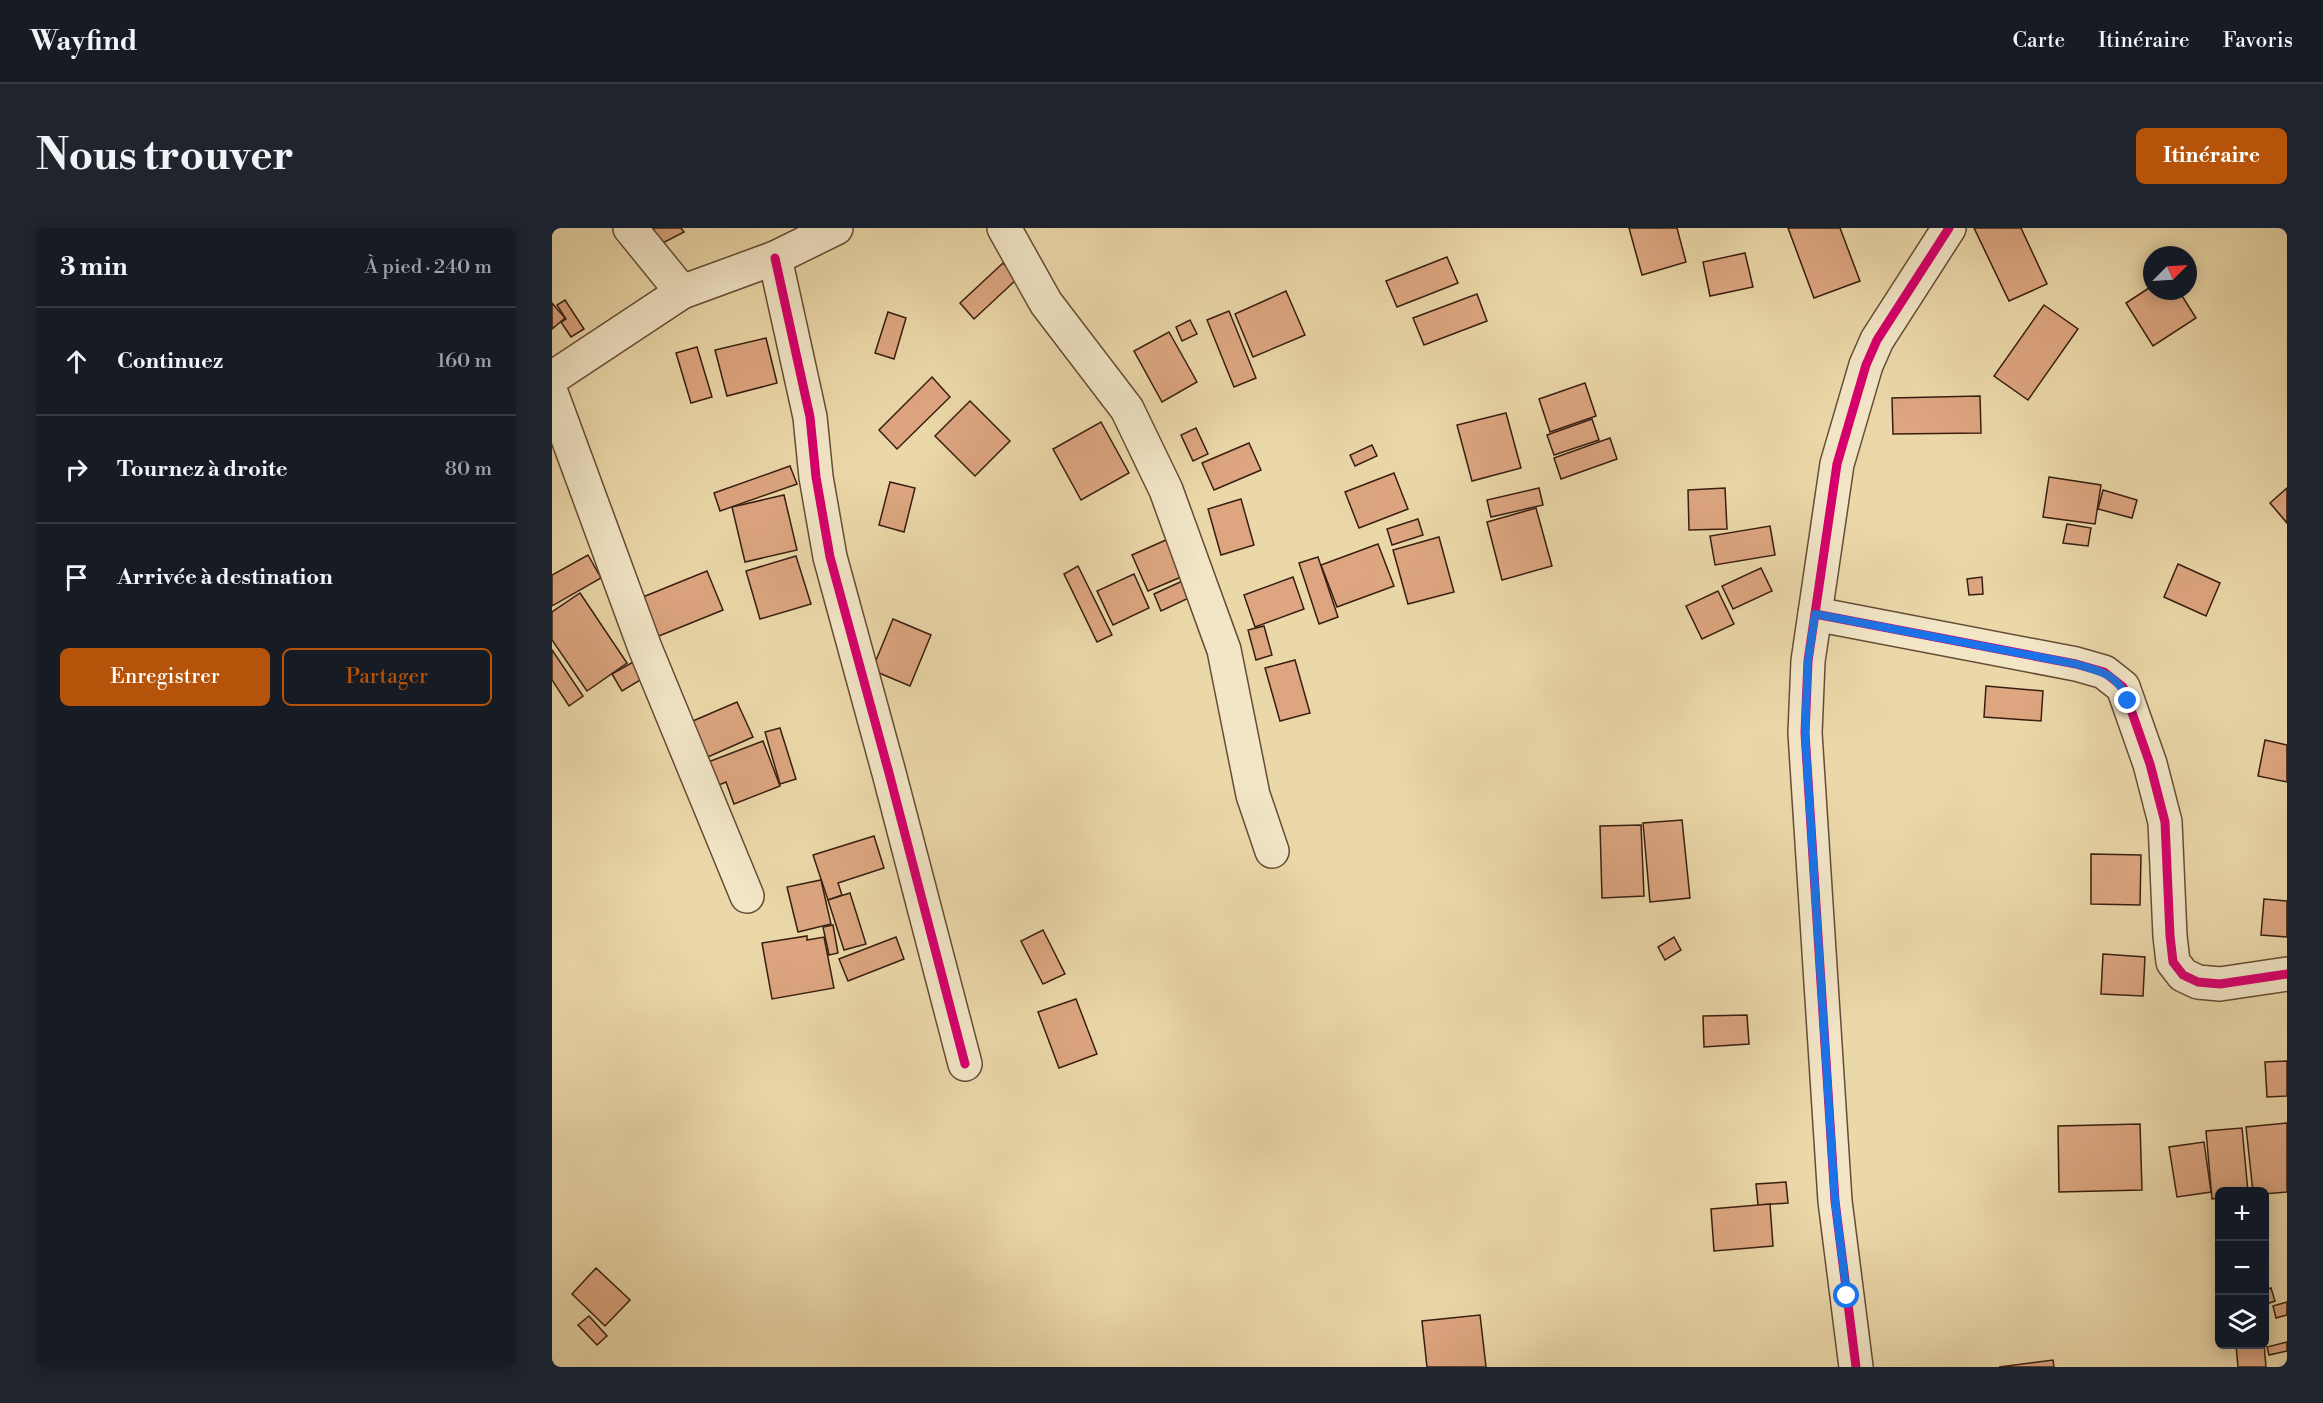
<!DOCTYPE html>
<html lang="fr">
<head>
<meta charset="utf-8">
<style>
  body { margin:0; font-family:"Libre Bodoni",serif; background:#20242c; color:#f1f3f6 }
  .controls { position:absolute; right:18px; bottom:18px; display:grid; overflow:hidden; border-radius:9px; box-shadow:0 3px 15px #0003 }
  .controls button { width:54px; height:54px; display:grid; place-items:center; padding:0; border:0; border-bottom:2px solid #363941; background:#171b24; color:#f1f3f6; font:30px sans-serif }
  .compass { position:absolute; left:1591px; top:18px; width:54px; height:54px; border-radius:50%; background:#171b24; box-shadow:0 3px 15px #0003; rotate:66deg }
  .stop { position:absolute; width:18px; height:18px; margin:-14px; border:4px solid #1a73e8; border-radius:50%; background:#fff }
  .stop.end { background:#1a73e8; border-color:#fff; box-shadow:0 2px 6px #0008 }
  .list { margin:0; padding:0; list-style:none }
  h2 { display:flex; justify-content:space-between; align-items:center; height:78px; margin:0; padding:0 24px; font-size:26px }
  h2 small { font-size:20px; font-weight:400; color:#9ea1a6 }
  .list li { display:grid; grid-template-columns:39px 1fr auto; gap:18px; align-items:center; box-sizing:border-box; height:108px; padding:0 24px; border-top:2px solid #363941 }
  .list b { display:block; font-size:22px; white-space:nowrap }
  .list em { font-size:20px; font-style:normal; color:#9ea1a6 }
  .actions { display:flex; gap:12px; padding:18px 24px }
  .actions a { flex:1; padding:14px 0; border:2px solid #b45309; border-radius:9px; text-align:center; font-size:21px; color:#b45309 }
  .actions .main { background:#b45309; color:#fff }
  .icon { flex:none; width:33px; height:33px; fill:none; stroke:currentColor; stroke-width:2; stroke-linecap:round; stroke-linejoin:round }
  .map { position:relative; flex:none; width:1735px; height:1139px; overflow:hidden; border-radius:9px }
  header { display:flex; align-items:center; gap:36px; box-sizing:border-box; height:84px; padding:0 30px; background:#171b24; border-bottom:2px solid #363941 }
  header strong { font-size:28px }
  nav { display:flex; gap:33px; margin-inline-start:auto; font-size:21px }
  .intro { display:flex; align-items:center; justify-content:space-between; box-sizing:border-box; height:144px; padding:0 36px }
  h1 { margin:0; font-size:42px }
  .button { padding:15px 27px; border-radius:9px; background:#b45309; color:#fff; font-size:21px; font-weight:700 }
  main { display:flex; gap:36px; padding:0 36px }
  aside { flex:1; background:#171b24; border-radius:9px; box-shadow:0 3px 15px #0003 }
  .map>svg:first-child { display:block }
  .building { fill:#dda681; stroke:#381e10; stroke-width:1.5 }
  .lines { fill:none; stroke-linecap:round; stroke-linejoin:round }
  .minor-casing { stroke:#654c36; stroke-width:36 }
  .minor { stroke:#f2e6c7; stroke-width:33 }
  .cycleway-casing { stroke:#f2e6c7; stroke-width:13 }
  .cycleway { stroke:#d6006c; stroke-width:9 }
  .route { stroke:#1a73e8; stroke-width:8 }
</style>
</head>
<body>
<header>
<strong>Wayfind</strong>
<nav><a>Carte</a><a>Itinéraire</a><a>Favoris</a></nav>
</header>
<div class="intro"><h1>Nous trouver</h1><a class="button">Itinéraire</a></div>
<main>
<aside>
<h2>3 min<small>À pied · 240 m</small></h2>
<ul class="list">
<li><svg class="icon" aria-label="ahead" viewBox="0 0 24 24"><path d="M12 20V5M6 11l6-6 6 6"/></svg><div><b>Continuez</b></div><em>160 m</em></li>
<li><svg class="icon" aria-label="right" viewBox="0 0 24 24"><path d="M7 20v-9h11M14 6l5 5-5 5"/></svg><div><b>Tournez à droite</b></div><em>80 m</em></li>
<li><svg class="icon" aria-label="arrive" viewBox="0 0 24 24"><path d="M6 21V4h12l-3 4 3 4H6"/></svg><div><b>Arrivée à destination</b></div></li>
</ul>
<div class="actions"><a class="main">Enregistrer</a><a>Partager</a></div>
</aside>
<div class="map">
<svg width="1735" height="1139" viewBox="0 0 1735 1139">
  <rect width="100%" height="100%" fill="#ebd8a9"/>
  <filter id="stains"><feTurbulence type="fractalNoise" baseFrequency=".00333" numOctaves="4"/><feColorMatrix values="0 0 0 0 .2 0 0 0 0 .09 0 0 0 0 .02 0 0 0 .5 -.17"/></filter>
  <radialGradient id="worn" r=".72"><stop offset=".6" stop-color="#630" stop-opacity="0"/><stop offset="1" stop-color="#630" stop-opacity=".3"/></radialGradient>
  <g class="building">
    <path d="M101 0H129L132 4 109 16Z"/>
    <path d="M1077 0H1125L1134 34 1090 47Z"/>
    <path d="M1236 0H1288L1308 53 1262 70Z"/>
    <path d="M1422 0H1469L1495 56 1457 73Z"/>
    <path d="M1193 25 1201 59 1158 68 1151 34Z"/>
    <path d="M895 29 906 55 845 79 834 53Z"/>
    <path d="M451 35 465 51 422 91 408 75Z"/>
    <path d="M1600 58V63H1627L1644 90 1601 118 1574 75Z"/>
    <path d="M734 63 753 107 701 129 683 86Z"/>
    <path d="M925 66 935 93 872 117 861 90Z"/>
    <path d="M13 72 32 101 19 109 9 94 14 91 5 77Z"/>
    <path d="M0 75 13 90 0 101Z"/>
    <path d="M1492 77 1526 101 1476 172 1442 148Z"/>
    <path d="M677 83 704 150 682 159 655 92Z"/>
    <path d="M336 84 354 90 342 131 323 125Z"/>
    <path d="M638 92 645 106 630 113 624 99Z"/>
    <path d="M617 104 645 154 610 174 582 123Z"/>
    <path d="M214 110 225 155 175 168 163 122Z"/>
    <path d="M145 119 160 169 139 175 124 125Z"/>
    <path d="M380 149 398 169 345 221 327 202Z"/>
    <path d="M1033 155 1044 188 998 204 987 171Z"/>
    <path d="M1428 168 1429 205 1341 206 1340 170Z"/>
    <path d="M418 173 458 213 423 248 383 208Z"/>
    <path d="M954 185 969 240 920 253 905 197Z"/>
    <path d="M1040 191 1047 212 1002 227 995 207Z"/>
    <path d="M549 194 577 245 529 272 501 221Z"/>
    <path d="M644 200 656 226 641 233 629 207Z"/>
    <path d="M1058 210 1065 231 1009 251 1002 230Z"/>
    <path d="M697 215 709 242 662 262 650 235Z"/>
    <path d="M820 217 825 228 803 238 798 227Z"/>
    <path d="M238 238 245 256 168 283 162 265Z"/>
    <path d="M842 245 856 281 807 300 793 264Z"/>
    <path d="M1497 249 1549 257 1543 296 1491 289Z"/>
    <path d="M338 254 363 260 352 304 327 297Z"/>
    <path d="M987 260 991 277 939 289 935 272Z"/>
    <path d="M1173 260 1175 301 1137 302 1136 262Z"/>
    <path d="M1735 260V295L1718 275Z"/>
    <path d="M1551 262 1585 272 1580 290 1546 281Z"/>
    <path d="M232 267 245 322 193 334 180 279Z"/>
    <path d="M689 271 702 317 669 327 656 281Z"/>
    <path d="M984 280 1000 338 950 352 935 294Z"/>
    <path d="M866 291 871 307 840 317 835 301Z"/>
    <path d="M1515 296 1539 300 1536 318 1511 315Z"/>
    <path d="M1218 298 1223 327 1163 337 1158 308Z"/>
    <path d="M632 304 648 341 596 363 580 327Z"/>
    <path d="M887 309 902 364 856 376 841 322Z"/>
    <path d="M826 316 842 358 785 379 769 337Z"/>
    <path d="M36 327 49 350 0 378V347Z"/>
    <path d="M244 328 259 376 208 391 194 343Z"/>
    <path d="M766 329 786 389 767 396 747 335Z"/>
    <path d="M1626 336 1668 355 1654 388 1612 369Z"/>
    <path d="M526 338 560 407 545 414 512 346Z"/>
    <path d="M1209 340 1220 363 1181 381 1170 358Z"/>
    <path d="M155 343 171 382 102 410 86 371Z"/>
    <path d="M648 345 656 361 609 383 602 366Z"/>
    <path d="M582 346 597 380 561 397 545 363Z"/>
    <path d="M741 349 752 381 703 399 692 367Z"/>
    <path d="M1430 349 1431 366 1417 367 1415 351Z"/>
    <path d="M1166 363 1182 396 1150 411 1134 378Z"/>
    <path d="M28 365 75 435 35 463 0 412V384Z"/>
    <path d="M341 391 379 407 358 458 320 442Z"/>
    <path d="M712 398 720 427 704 432 696 402Z"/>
    <path d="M0 422 31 468 17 478 0 452Z"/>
    <path d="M743 432 758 485 728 493 713 440Z"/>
    <path d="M81 434 90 451 70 463 60 446Z"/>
    <path d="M1434 458 1491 463 1489 493 1432 489Z"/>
    <path d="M185 474 201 509 149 532 134 496Z"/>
    <path d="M228 500 244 551 228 556 213 504Z"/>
    <path d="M1713 512 1735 517V554L1706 548Z"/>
    <path d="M211 513 228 558 182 576 174 554 160 560 151 536Z"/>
    <path d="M1130 592 1138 670 1098 674 1091 595Z"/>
    <path d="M1089 597 1092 668 1050 670 1048 598Z"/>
    <path d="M322 608 332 640 286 655 290 667 276 672 261 627Z"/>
    <path d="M1539 626 1589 627 1588 677 1539 676Z"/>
    <path d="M269 652 279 696 246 704 235 659Z"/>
    <path d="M298 665 314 716 292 722 276 672Z"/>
    <path d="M1712 671 1735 673V709L1709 707Z"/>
    <path d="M281 697 286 725 277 727 271 699Z"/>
    <path d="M491 702 513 746 491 756 469 713Z"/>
    <path d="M255 708V712L272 709 282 760 220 771 210 715Z"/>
    <path d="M344 709 352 731 296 753 287 731Z"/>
    <path d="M1122 709 1129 722 1113 732 1106 719Z"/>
    <path d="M1551 726 1593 729 1591 768 1549 766Z"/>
    <path d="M524 771 545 826 507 840 486 784Z"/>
    <path d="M1195 787 1197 816 1152 819 1151 788Z"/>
    <path d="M1735 833V868L1715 869 1713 834Z"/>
    <path d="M1735 895V964L1712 966V964H1701L1694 899Z"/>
    <path d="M1588 896 1590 962 1507 964 1506 898Z"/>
    <path d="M1690 900 1696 964H1668V970L1660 971 1654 903Z"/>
    <path d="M1652 914 1659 964 1625 969 1617 919Z"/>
    <path d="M1234 954 1236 975 1206 977 1204 956Z"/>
    <path d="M1218 976 1221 1018 1162 1023 1159 981Z"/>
    <path d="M44 1040 78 1072 53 1098 20 1066Z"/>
    <path d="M1719 1060 1723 1073 1712 1077V1062Z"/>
    <path d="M1735 1074V1087L1724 1090 1721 1078Z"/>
    <path d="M928 1087 934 1139H875L870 1093Z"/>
    <path d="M37 1088 55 1108 45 1117 26 1097Z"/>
    <path d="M1735 1114V1123L1717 1127 1715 1119Z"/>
    <path d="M1712 1116 1714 1139H1686L1684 1117Z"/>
    <path d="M1501 1132 1502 1139H1447Z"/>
  </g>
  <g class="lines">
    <g class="minor-casing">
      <g id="minor">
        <path d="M78 0 130 64"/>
        <path d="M452 0 494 75 575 181 614 262 672 422 701 567 720 623"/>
        <path d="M223 30 258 189 264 249 278 329 337 545 413 836"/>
        <path d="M0 150 130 64 223 30 284 0"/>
        <path d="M0 167 93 420 195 668"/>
        <path d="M1263 386 1524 436 1552 444 1571 459 1598 536 1613 594 1618 708 1621 734 1631 747 1646 754 1668 756 1735 746"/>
        <path d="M1304 1139 1283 973 1253 505 1256 433 1285 236 1314 137 1325 112 1397 0"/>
      </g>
    </g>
    <use href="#minor" class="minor"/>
    <g class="cycleway-casing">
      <g id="cycleway">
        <path d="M223 30 258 189 264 249 278 329 337 545 413 836"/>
        <path d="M1263 386 1524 436 1552 444 1571 459 1598 536 1613 594 1618 708 1621 734 1631 747 1646 754 1668 756 1735 746"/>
        <path d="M1304 1139 1283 973 1253 505 1256 433 1285 236 1314 137 1325 112 1397 0"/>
      </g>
    </g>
    <use href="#cycleway" class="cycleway"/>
  </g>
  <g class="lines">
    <path class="route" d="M1295 1068 1283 973 1253 505 1256 433 1263 386 1524 436C1549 444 1565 445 1576 473"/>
  </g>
  <rect width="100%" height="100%" filter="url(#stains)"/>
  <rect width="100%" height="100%" fill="url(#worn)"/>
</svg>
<div class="controls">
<button>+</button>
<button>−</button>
<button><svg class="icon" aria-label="layers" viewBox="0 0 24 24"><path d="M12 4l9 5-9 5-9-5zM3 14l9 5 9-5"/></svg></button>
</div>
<svg class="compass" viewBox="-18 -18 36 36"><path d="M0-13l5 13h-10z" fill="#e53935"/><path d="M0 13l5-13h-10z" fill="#9ea1a6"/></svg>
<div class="stop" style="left:1295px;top:1068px"></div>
<div class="stop end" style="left:1576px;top:473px"></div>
</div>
</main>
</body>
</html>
